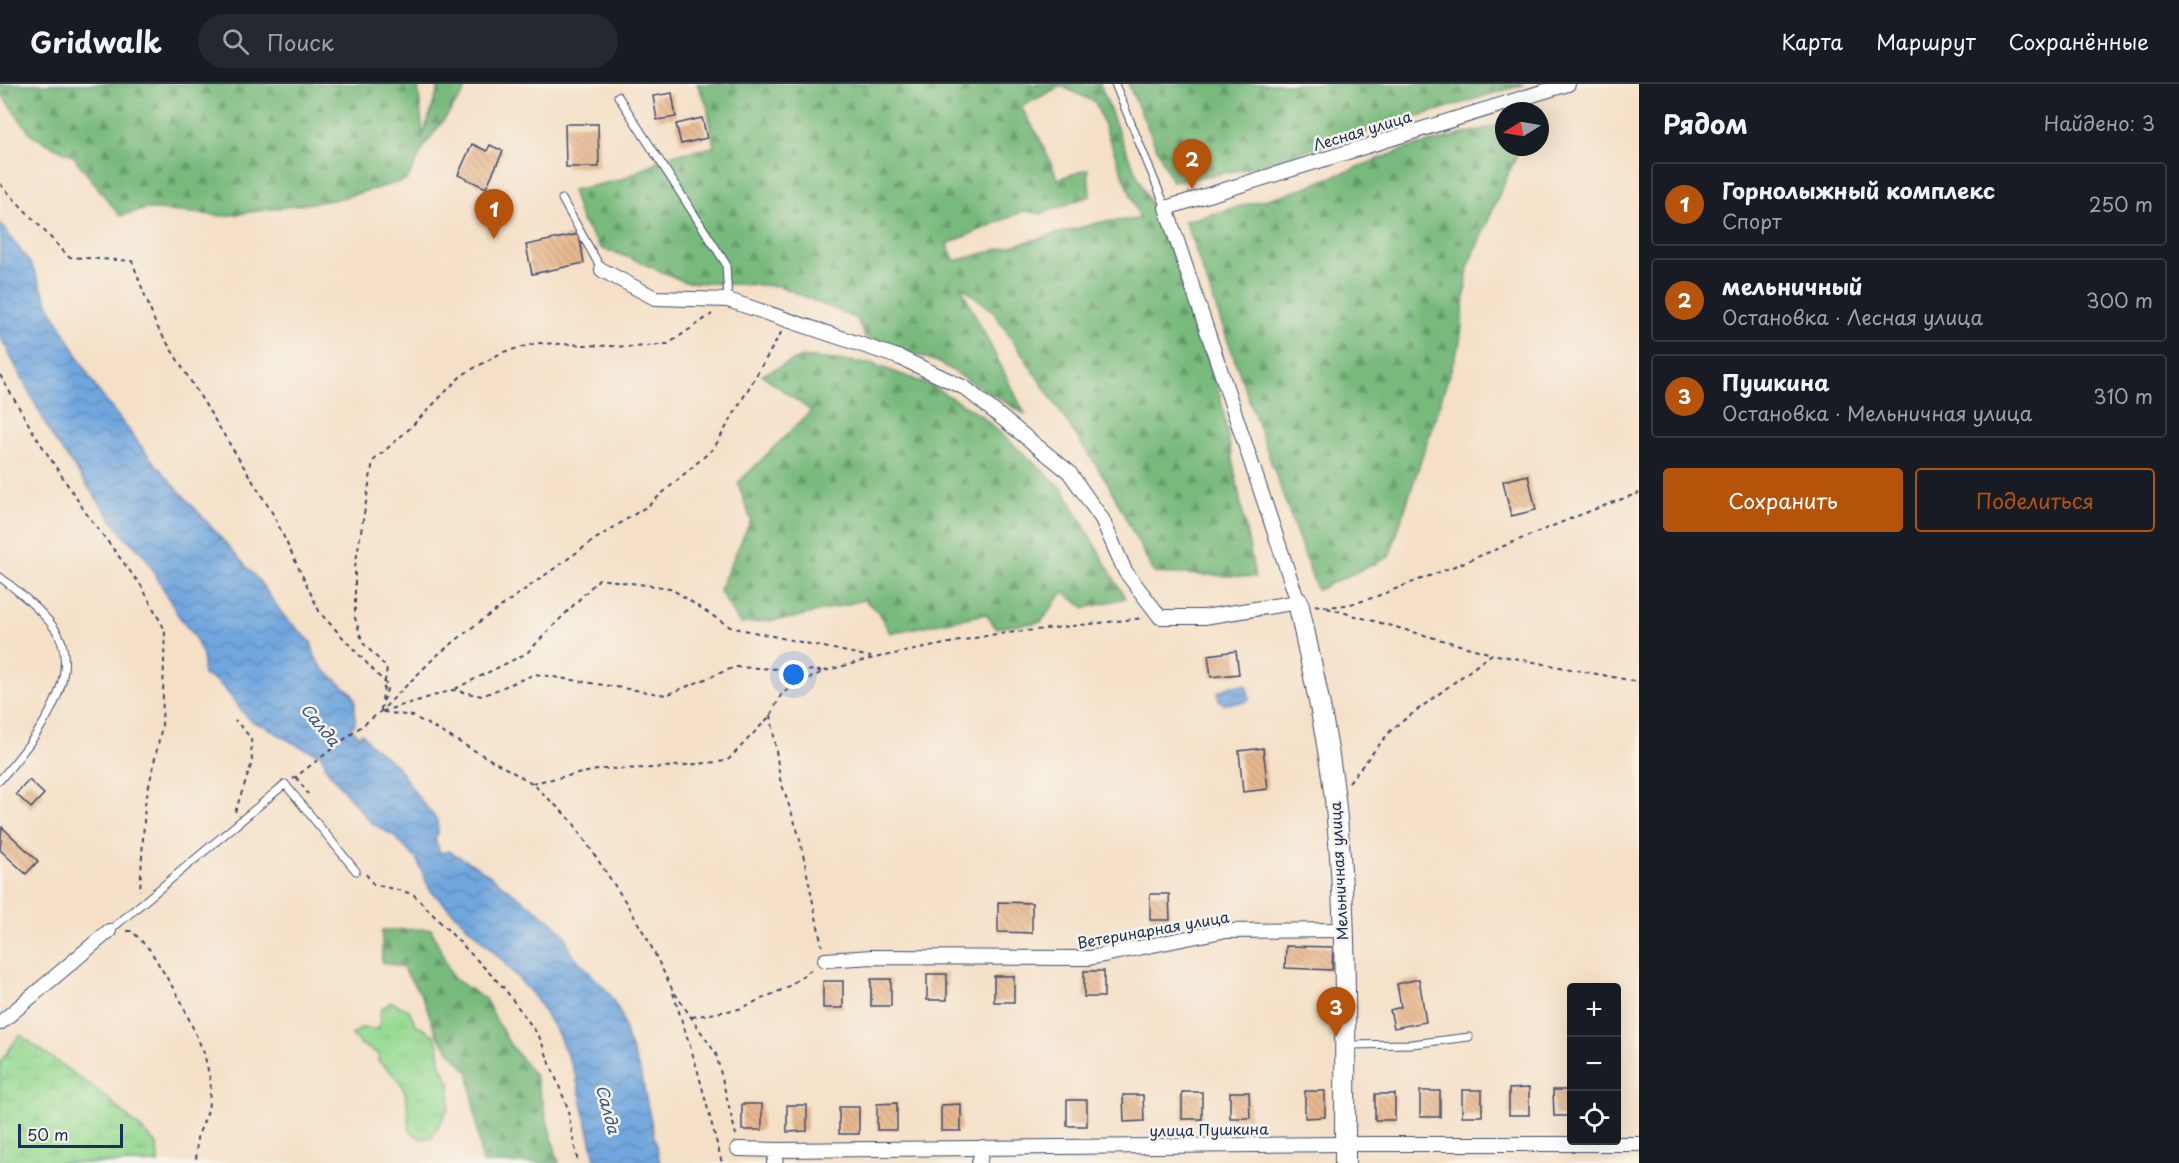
<!DOCTYPE html>
<html lang="ru">
<head>
<meta charset="utf-8">
<style>
  body { margin:0; font-family:"Playpen Sans",sans-serif; background:#242831; color:#f1f3f6 }
  .controls { position:absolute; right:18px; bottom:18px; display:grid; overflow:hidden; border-radius:6px; box-shadow:0 6px 24px #0002 }
  .controls button { width:54px; height:54px; display:grid; place-items:center; padding:0; border:0; border-bottom:2px solid #363941; background:#171b24; color:#f1f3f6; font:30px sans-serif }
  .compass { position:absolute; left:1495px; top:18px; width:54px; height:54px; border-radius:50%; background:#171b24; box-shadow:0 6px 24px #0002; rotate:259deg }
  .scale { position:absolute; left:18px; bottom:15px; width:105px; box-sizing:border-box; padding-left:6px; border:3px solid #1b2f5e; border-top:0; font-size:16px; line-height:21px; white-space:nowrap; color:#1b2f5e; -webkit-text-stroke:4px #f7f3e8; paint-order:stroke }
  .you { position:absolute; left:794px; top:591px; width:21px; height:21px; margin:-15px; border:4px solid #fff; border-radius:50%; background:#1a73e8; box-shadow:0 0 0 9px #1a73e833 }
  .badge { display:grid; place-items:center; width:39px; height:39px; border-radius:50%; background:#b45309; color:#fff; font-size:20px; font-weight:700 }
  .pin { position:absolute; translate:-50% -50px; filter:drop-shadow(0 2px 3px #0008) }
  .pin::after { content:''; position:absolute; top:32px; width:21px; height:18px; background:inherit; clip-path:polygon(0 0,100% 0,50% 100%) }
  .list { margin:0; padding:0; list-style:none }
  h2 { display:flex; justify-content:space-between; align-items:center; height:78px; margin:0; padding:0 24px; font-size:26px }
  h2 small { font-size:20px; font-weight:400; color:#9ea1a6 }
  .list li { display:grid; grid-template-columns:39px 1fr auto; gap:18px; align-items:center; box-sizing:border-box; height:84px; margin:0 12px 12px; padding:0 12px; border:2px solid #363941; border-radius:6px }
  .list b { display:block; font-size:22px; white-space:nowrap }
  .list p { margin:0; font-size:20px; white-space:nowrap; color:#9ea1a6 }
  .list em { font-size:20px; font-style:normal; color:#9ea1a6 }
  .actions { display:flex; gap:12px; padding:18px 24px }
  .actions a { flex:1; padding:14px 0; border:2px solid #b45309; border-radius:6px; text-align:center; font-size:21px; color:#b45309 }
  .actions .main { background:#b45309; color:#fff }
  .icon { flex:none; width:33px; height:33px; fill:none; stroke:currentColor; stroke-width:2; stroke-linecap:round; stroke-linejoin:round }
  .map { position:relative; flex:none; width:1639px; height:1079px; overflow:hidden }
  header { display:flex; align-items:center; gap:36px; box-sizing:border-box; height:84px; padding:0 30px; background:#171b24; border-bottom:2px solid #363941 }
  header strong { font-size:28px }
  nav { display:flex; gap:33px; margin-inline-start:auto; font-size:21px }
  .search { width:420px; height:54px; background:#242831; display:flex; align-items:center; gap:15px; box-sizing:border-box; padding:0 21px; border-radius:33px; color:#9ea1a6; font-size:22px }
  main { display:flex }
  aside { flex:1; background:#171b24 }
  .map>svg:first-child { display:block }
  .grass { fill:url(#grass-tufts); stroke:#588478; stroke-width:1.5 }
  .forest { fill:url(#forest-firs); stroke:#4a746d; stroke-width:1.5; fill-rule:evenodd }
  .wetland { fill:url(#wetland-marsh); stroke:#588478; stroke-width:1.5 }
  .water { fill:url(#water-waves); stroke:#466a9e; stroke-width:1.5 }
  .building { fill:url(#building-back-hatch) }
  .lines { fill:none; stroke-linecap:round; stroke-linejoin:round }
  .lane-casing { stroke:#3c4a6e; stroke-width:9 }
  .street-casing { stroke:#3c4a6e; stroke-width:16 }
  .secondary-casing { stroke:#3c4a6e; stroke-width:22 }
  .path { stroke:#3c4a6e; stroke-width:2; stroke-dasharray:4.5 4.5; stroke-linecap:butt }
  .lane { stroke:#fff; stroke-width:7 }
  .street { stroke:#fff; stroke-width:14 }
  .secondary { stroke:#fff; stroke-width:20 }
  .labels { text-anchor:middle; dominant-baseline:central; stroke-width:5; stroke-linejoin:round; paint-order:stroke }
  .street-label { font-size:15px; fill:#1b2f5e; stroke:#f7f3e8 }
  .water-label { font-size:16px; font-style:italic; fill:#355384; stroke:#f7f3e8 }
</style>
</head>
<body>
<header>
<strong>Gridwalk</strong>
<div class="search"><svg class="icon" aria-label="search" viewBox="0 0 24 24"><circle cx="10" cy="10" r="6"/><path d="M15 15l6 6"/></svg>Поиск</div>
<nav><a>Карта</a><a>Маршрут</a><a>Сохранённые</a></nav>
</header>
<main>
<div class="map">
<svg width="1639" height="1079" viewBox="0 0 1639 1079">
  <defs>
    <pattern id="grass-tufts" width="24" height="20" patternUnits="userSpaceOnUse" patternTransform="scale(1.5)"><rect width="24" height="20" fill="#96da92"/><path d="M3 7l-1-3M5 7V3M7 7l1-3M15 17l-1-3M17 17v-4M19 17l1-3" fill="none" stroke="#81bb80"/></pattern>
    <pattern id="forest-firs" width="22" height="20" patternUnits="userSpaceOnUse" patternTransform="scale(1.5)"><rect width="22" height="20" fill="#78ba7c"/><path d="M5 1l3.5 6h-7zM16 11l3.5 6h-7z" fill="#629869"/></pattern>
    <pattern id="wetland-marsh" width="20" height="14" patternUnits="userSpaceOnUse" patternTransform="scale(1.5)"><rect width="20" height="14" fill="#96da92"/><path d="M1 5h8M5 5V1M11 12h8M15 12V8" fill="none" stroke="#81bb80"/></pattern>
    <pattern id="water-waves" width="16" height="10" patternUnits="userSpaceOnUse" patternTransform="scale(1.5)"><rect width="16" height="10" fill="#70a6de"/><path d="M0 5q4-4 8 0t8 0" fill="none" stroke="#5b88b7"/></pattern>
    <pattern id="building-back-hatch" width="6" height="6" patternUnits="userSpaceOnUse" patternTransform="scale(1.5)"><rect width="6" height="6" fill="#e8b88f"/><path d="M-1 5l2 2M0 0l6 6M5-1l2 2" fill="none" stroke="#c69e7e"/></pattern>
  </defs>
  <rect width="100%" height="100%" fill="#f7f3e8"/>
  <filter id="ink" filterUnits="userSpaceOnUse"><feTurbulence type="fractalNoise" baseFrequency=".0167" numOctaves="2"/><feDisplacementMap in="SourceGraphic" scale="12" xChannelSelector="R" yChannelSelector="G"/><feConvolveMatrix kernelMatrix="1 2 1 2 8 2 1 2 1" color-interpolation-filters="sRGB"/></filter>
  <filter id="wash" filterUnits="userSpaceOnUse"><feTurbulence type="fractalNoise" baseFrequency=".008" numOctaves="4" result="noise"/><feDisplacementMap in="SourceGraphic" scale="24" xChannelSelector="R" yChannelSelector="G"/><feGaussianBlur stdDeviation="1.35" result="paint"/><feColorMatrix in="noise" values="0 0 0 0 0 0 0 0 0 0 0 0 0 0 0 0 0 1.4 0 .05"/><feComposite in="paint" operator="in"/></filter>
  <g filter="url(#wash)">
    <rect width="100%" height="100%" fill="#f5e0c7"/>
    <path class="grass" d="M391 918 409 926 416 941 434 951 439 964 440 979 450 1000 449 1023 432 1053 421 1055 410 1047C405 1008 411 1003 378 977L379 970 360 960 352 951 362 944 379 945 381 925Z"/>
    <g class="forest">
      <path d="M0 0H418L423 51 440 0H466L463 10 425 61 407 96 333 116 224 132 146 125 120 132 73 72 32 52 0 8Z"/>
      <path d="M697 0H1100L1122 57 1173 171 1220 311 1255 493 1154 489 1106 396 993 227 960 201 1025 330 938 278 865 253 857 235 779 202 685 198 633 175 601 164 581 136 572 106 621 96 667 72 714 63 707 21ZM1061 2 1095 18 1140 135 1101 138 955 177 947 160 1024 127 1041 130 1090 112 1088 85 1058 95 1039 53 1021 23Z"/>
      <path d="M1128 0H1524L1246 85 1172 98Z"/>
      <path d="M1504 40V63H1520L1468 183 1460 258 1389 473 1317 506 1185 137 1290 109 1408 64Z"/>
      <path d="M801 273 870 279 930 301 979 330 1063 405 1125 514 1085 524 1063 508 1041 538 996 544 986 530 890 549 878 528 864 516 793 534 740 540 719 506 751 436 738 399 811 327 762 291Z"/>
      <path d="M431 845 453 894 485 915 509 959 535 992 559 1079H482L469 989 438 953 422 912 402 883 382 878V846Z"/>
    </g>
    <path class="wetland" d="M20 951 106 1013 157 1060 158 1079H0V978Z"/>
    <g class="water">
      <path d="M0 139 32 182 48 219 96 304 151 375 260 498 283 531 311 558 315 573 323 585 352 609 355 616V640L351 643 358 652 362 649 370 660 397 682 418 713 437 736 438 748 435 755 440 769 449 767 479 784 554 839 566 853 570 868 608 908 621 930 627 955 640 987 660 1079H596L576 992 558 950 535 913 501 875 430 806 417 776 393 751 371 739 324 682 326 679 319 669C301 665 285 654 270 645 263 641 254 640 249 635 233 619 225 597 203 591V571L193 550 178 531 145 472 123 451 53 354 0 252Z"/>
      <path d="M1246 601 1250 614 1245 618 1224 620 1219 616 1218 608 1230 602Z"/>
    </g>
    <g id="blocks">
      <g class="building">
        <path d="M672 9 676 33 657 36 653 12Z"/>
        <path d="M702 34 707 54 681 60 676 40Z"/>
        <path d="M565 40H598L599 83H566Z"/>
        <path d="M472 60 487 67 490 61 503 67 486 104 458 91Z"/>
        <path d="M579 150 584 179 532 190 526 161Z"/>
        <path d="M1528 391 1536 426 1511 432 1503 397Z"/>
        <path d="M1236 567 1239 590 1211 593 1208 571Z"/>
        <path d="M1263 664 1268 705 1243 708 1239 667Z"/>
        <path d="M29 696 44 710 31 724 16 710Z"/>
        <path d="M2 743 38 777 26 790 0 766Z"/>
        <path d="M1150 810H1169L1170 836H1150Z"/>
        <path d="M998 818 1032 819V849L998 848Z"/>
        <path d="M1286 862 1333 863 1332 886 1285 884Z"/>
        <rect x="1084" y="887" width="20" height="26"/>
        <rect x="927" y="890" width="20" height="26"/>
        <rect x="994" y="892" width="20" height="26"/>
        <rect x="871" y="895" width="20" height="27"/>
        <path d="M1419 895 1426 938 1394 944 1390 926 1401 923 1397 900Z"/>
        <rect x="823" y="897" width="20" height="27"/>
        <path d="M1529 1004V1031H1509V1005Z"/>
        <rect x="1462" y="1006" width="20" height="26"/>
        <path d="M1553 1006H1572V1032H1554Z"/>
        <path d="M1305 1007H1325V1033L1305 1034Z"/>
        <rect x="1420" y="1007" width="20" height="26"/>
        <rect x="1182" y="1008" width="20" height="27"/>
        <path d="M1230 1008H1249L1250 1034H1230Z"/>
        <rect x="1375" y="1010" width="20" height="26"/>
        <path d="M1123 1011H1143L1144 1037 1124 1038Z"/>
        <rect x="1067" y="1016" width="20" height="26"/>
        <path d="M897 1019V1046H877V1020Z"/>
        <rect x="742" y="1020" width="20" height="26"/>
        <path d="M961 1020V1047H941V1021Z"/>
        <path d="M787 1021H807V1047L787 1048Z"/>
        <rect x="839" y="1023" width="20" height="27"/>
      </g>
    </g>
  </g>
  <g filter="url(#ink)">
    <use href="#blocks" fill-opacity="0" stroke="#3c4a6e" stroke-width="1.5"/>
    <g class="lines">
      <g class="lane-casing">
        <g id="lane">
          <path d="M1115 0 1166 124"/>
          <path d="M618 12 726 180 728 216"/>
          <path d="M562 115 602 186"/>
          <path d="M0 493C18 507 56 537 62 559 76 607 29 662 0 696"/>
          <path d="M109 847 285 700 356 787"/>
          <path d="M1347 961 1412 960 1469 953"/>
        </g>
      </g>
      <g class="street-casing">
        <g id="street">
          <path d="M602 186 655 214 728 216 901 274 965 304 1069 388 1102 435 1125 487 1160 533H1204L1298 518 1166 124 1568 0"/>
          <path d="M825 876 872 873 1089 874 1222 847 1343 846"/>
          <path d="M0 939 109 847"/>
          <path d="M738 1065 779 1066 774 1079"/>
          <path d="M779 1066 1345 1060H1639"/>
          <path d="M979 1079 983 1063"/>
        </g>
      </g>
      <g class="secondary-casing">
        <path id="secondary" d="M1298 518C1312 583 1327 648 1335 715 1348 835 1345 958 1345 1079"/>
      </g>
      <g class="path">
        <path d="M0 100 69 173 132 177 156 241 273 430 320 529 388 602 380 628 453 606 482 612 535 590 666 611 735 583 824 587"/>
        <path d="M0 291 35 351 86 429 142 503 165 546 162 642 145 720 140 807"/>
        <path d="M1315 521C1347 528 1386 508 1416 497 1491 469 1564 435 1639 409"/>
        <path d="M1327 524 1492 570"/>
        <path d="M455 605 527 569 599 495 670 504 730 543 871 573"/>
        <path d="M382 616 387 584 363 559 355 534V483L373 377 408 346 462 291 503 268 538 259 634 263 668 260 712 230"/>
        <path d="M383 628 413 632 532 699 572 737 625 817 648 856 672 905 716 970 736 1051"/>
        <path d="M771 631 780 695 799 751 822 862"/>
        <path d="M296 693 308 710"/>
        <path d="M293 695 380 628 435 573 474 542 594 456 649 421 714 364 782 247"/>
        <path d="M1349 698 1392 645 1492 570 1639 598"/>
        <path d="M532 699 602 685 655 684 727 677 771 631 782 609 824 587 874 574 990 551 1144 534"/>
        <path d="M235 728 252 679 251 654 235 636"/>
        <path d="M366 790 373 800 413 810 504 904 539 952 567 1022 578 1079"/>
        <path d="M127 847H132L150 866 181 917 204 969 211 999 208 1027 197 1054 196 1079"/>
        <path d="M673 909 697 984 722 1079"/>
        <path d="M692 933 739 925 786 904 815 883"/>
      </g>
      <use href="#lane" class="lane"/>
      <use href="#street" class="street"/>
      <use href="#secondary" class="secondary"/>
    </g>
  </g>
  <g class="labels">
    <g class="street-label">
      <text transform="translate(1362 46) rotate(-17)">Лесная улица</text>
      <text transform="translate(1338 787) rotate(-93)">Мельничная улица</text>
      <text transform="translate(1153 845) rotate(-10)">Ветеринарная улица</text>
      <text transform="translate(1209 1045) rotate(-1)">улица Пушкина</text>
    </g>
    <g class="water-label">
      <text transform="translate(321 640) rotate(50)">Салда</text>
      <text transform="translate(609 1025) rotate(75)">Салда</text>
    </g>
  </g>
</svg>
<div class="controls">
<button>+</button>
<button>−</button>
<button><svg class="icon" aria-label="locate" viewBox="0 0 24 24"><circle cx="12" cy="12" r="6"/><path d="M12 2v4M12 18v4M2 12h4M18 12h4"/></svg></button>
</div>
<svg class="compass" viewBox="-18 -18 36 36"><path d="M0-13l5 13h-10z" fill="#e53935"/><path d="M0 13l5-13h-10z" fill="#9ea1a6"/></svg>
<div class="scale">50 m</div>
<div class="you"></div>
<div class="pin badge" style="left:494px;top:155px">1</div>
<div class="pin badge" style="left:1192px;top:105px">2</div>
<div class="pin badge" style="left:1336px;top:953px">3</div>
</div>
<aside>
<h2>Рядом<small>Найдено: 3</small></h2>
<ul class="list">
<li><span class="badge">1</span><div><b>Горнолыжный комплекс</b><p>Спорт</p></div><em>250 m</em></li>
<li><span class="badge">2</span><div><b>мельничный</b><p>Остановка · Лесная улица</p></div><em>300 m</em></li>
<li><span class="badge">3</span><div><b>Пушкина</b><p>Остановка · Мельничная улица</p></div><em>310 m</em></li>
</ul>
<div class="actions"><a class="main">Сохранить</a><a>Поделиться</a></div>
</aside>
</main>
</body>
</html>
